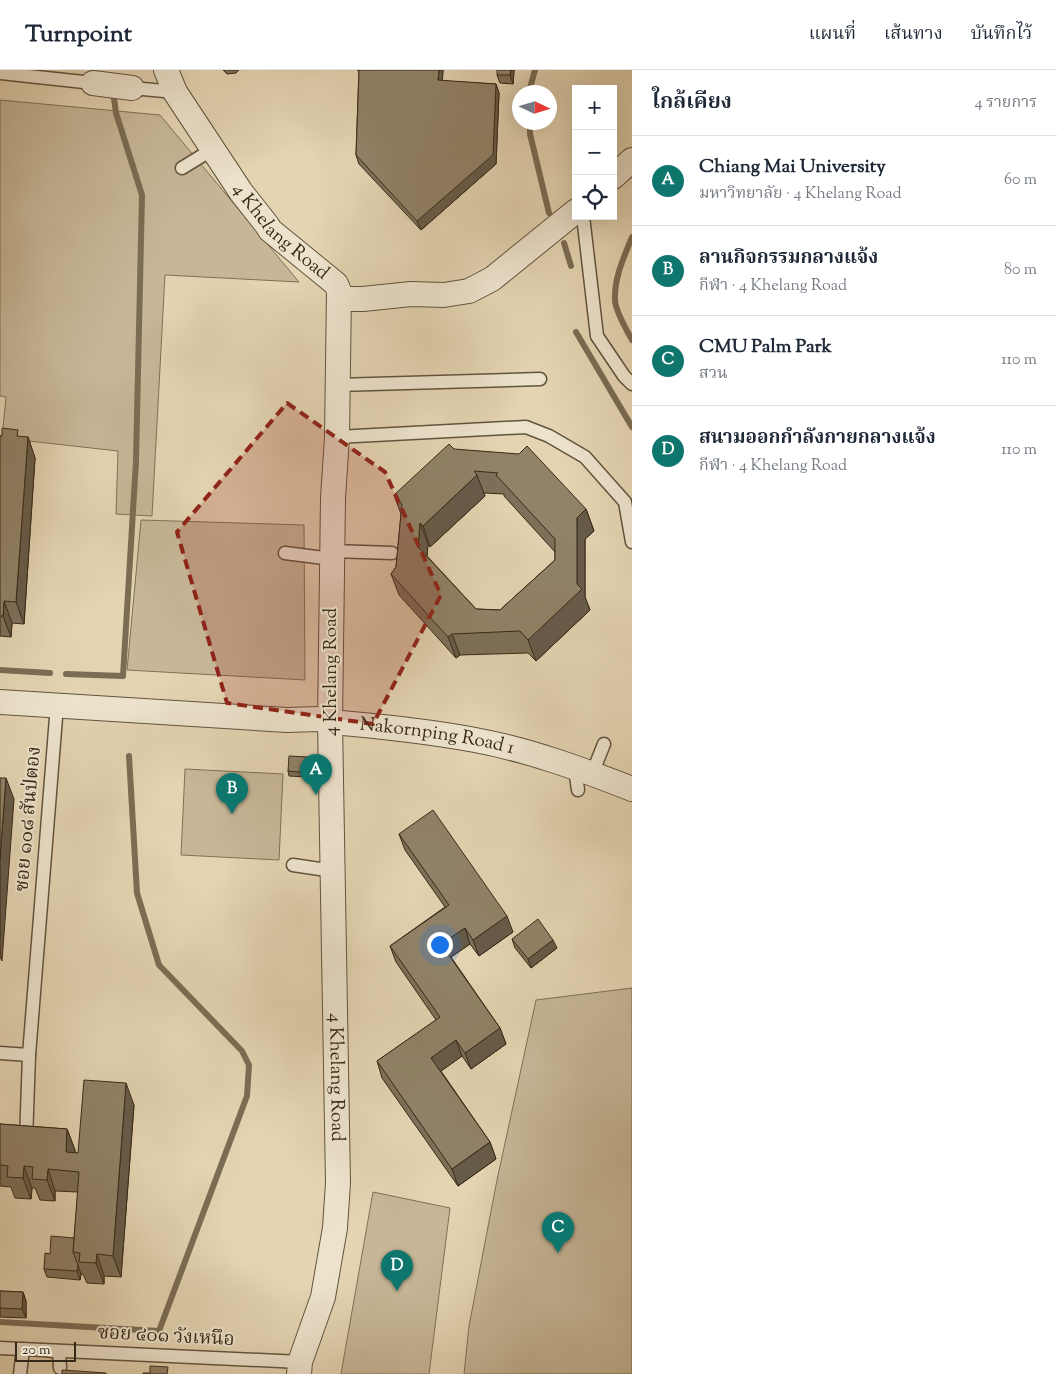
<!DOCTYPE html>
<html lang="th">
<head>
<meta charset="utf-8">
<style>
  body { margin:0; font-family:"Sorts Mill Goudy","Noto Serif Thai",serif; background:#f2f2f3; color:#1f2937 }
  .controls { position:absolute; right:15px; top:15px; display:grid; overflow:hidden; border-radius:0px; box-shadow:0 5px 20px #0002 }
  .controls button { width:45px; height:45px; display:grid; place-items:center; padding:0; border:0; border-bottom:1px solid #e0e1e3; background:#fff; color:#1f2937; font:25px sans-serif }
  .compass { position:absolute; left:512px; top:15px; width:45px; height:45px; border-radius:50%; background:#fff; box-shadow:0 5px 20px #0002; rotate:94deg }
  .scale { position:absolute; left:15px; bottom:12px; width:61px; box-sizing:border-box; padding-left:5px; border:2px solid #372917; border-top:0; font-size:14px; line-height:18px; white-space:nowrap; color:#372917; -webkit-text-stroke:4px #ede3cd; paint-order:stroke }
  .you { position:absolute; left:439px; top:874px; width:18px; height:18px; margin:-12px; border:4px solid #fff; border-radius:50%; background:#1a73e8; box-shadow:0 0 0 8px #1a73e833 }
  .badge { display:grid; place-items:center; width:32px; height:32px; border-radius:50%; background:#0f766e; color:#fff; font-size:16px; font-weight:700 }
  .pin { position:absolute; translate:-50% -41px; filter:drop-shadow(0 1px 2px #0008) }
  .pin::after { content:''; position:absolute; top:26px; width:18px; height:15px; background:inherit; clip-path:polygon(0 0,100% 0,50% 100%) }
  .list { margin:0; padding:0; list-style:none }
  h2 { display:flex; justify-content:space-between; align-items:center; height:65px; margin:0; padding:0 20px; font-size:21px }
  h2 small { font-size:16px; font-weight:400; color:#747a83 }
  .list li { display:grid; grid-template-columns:32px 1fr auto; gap:15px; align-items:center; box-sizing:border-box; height:90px; padding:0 20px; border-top:1px solid #e0e1e3 }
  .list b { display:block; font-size:19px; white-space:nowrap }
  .list p { margin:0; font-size:16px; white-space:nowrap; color:#747a83 }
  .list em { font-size:16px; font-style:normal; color:#747a83 }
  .icon { flex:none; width:28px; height:28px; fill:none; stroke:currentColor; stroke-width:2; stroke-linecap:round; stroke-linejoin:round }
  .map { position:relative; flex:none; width:632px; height:1304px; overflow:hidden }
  header { display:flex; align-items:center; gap:30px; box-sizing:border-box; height:70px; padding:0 25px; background:#fff; border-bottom:1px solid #e0e1e3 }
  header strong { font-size:24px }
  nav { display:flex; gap:28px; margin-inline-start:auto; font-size:18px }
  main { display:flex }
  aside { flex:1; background:#fff }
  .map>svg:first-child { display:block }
  .green { fill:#c7b798; stroke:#7f7058 }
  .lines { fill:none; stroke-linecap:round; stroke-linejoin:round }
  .stream { stroke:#7b6d54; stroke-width:6 }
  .service-casing { stroke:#62543e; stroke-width:15 }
  .minor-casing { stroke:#62543e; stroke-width:26 }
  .service { stroke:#ede3cd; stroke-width:12 }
  .minor { stroke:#ede3cd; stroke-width:24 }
  .wall { fill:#7d7059; stroke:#372917; fill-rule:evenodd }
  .shaded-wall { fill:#665b49; stroke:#372917 }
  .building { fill:#918268; stroke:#372917; fill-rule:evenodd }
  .marked { fill:#8f2418; fill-opacity:0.2; stroke:#8f2418; stroke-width:4; stroke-dasharray:10 6; stroke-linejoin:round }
  .labels { text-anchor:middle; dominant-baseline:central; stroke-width:4; stroke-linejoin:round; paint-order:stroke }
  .street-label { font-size:19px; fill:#372917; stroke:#ede3cd }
</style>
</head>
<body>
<header>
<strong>Turnpoint</strong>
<nav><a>แผนที่</a><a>เส้นทาง</a><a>บันทึกไว้</a></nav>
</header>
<main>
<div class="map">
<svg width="632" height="1304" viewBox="0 0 632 1304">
  <rect width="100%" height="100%" fill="#e4d4b2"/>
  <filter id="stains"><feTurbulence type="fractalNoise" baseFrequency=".004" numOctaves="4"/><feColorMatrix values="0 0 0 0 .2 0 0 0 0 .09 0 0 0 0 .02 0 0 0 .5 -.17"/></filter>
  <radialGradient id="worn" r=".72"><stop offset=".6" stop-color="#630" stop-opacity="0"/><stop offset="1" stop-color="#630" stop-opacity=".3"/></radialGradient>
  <g class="green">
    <path d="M0 30 160 45 299 212 165 205 152 446 116 444 118 381 2 368 6 327 0 326Z"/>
    <path d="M141 450 304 455 305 610 127 600Z"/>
    <path d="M185 699 283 704 279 790 181 785Z"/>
    <path d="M632 918V1304H464L469 1256 497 1110 536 930Z"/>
    <path d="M373 1122 450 1138 429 1304H341Z"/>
  </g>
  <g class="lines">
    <g class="stream">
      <path d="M529 22 535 0"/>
      <path d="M530 52V64L549 143"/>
      <path d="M632 167C624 187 614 208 615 230 615 240 627 261 632 270"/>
      <path d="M564 173 571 196"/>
      <path d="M576 262 632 357"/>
      <path d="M0 600 50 603"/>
      <path d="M66 604 123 606 136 391 142 125 116 43 113 21"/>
      <path d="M0 1252 159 1261 247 1026 249 995 242 981 159 895 137 823 129 686"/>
    </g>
    <g class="service-casing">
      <g id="service">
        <path d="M0 3 93 13"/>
        <path d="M132 18 175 22"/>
        <path d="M182 98 213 79 215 82"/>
        <path d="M583 146 597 266 624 306 632 314"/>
        <path d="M337 315 540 309"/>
        <path d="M337 367 526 357 549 366 585 387 625 432 632 472"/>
        <path d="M333 475V481L392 483"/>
        <path d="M285 483 332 489 333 484"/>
        <path d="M572 697 575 698 578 720"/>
        <path d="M588 703 592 704 604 674"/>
        <path d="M293 795 333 801V796"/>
        <path d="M0 983 29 985 57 635H52"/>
        <path d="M26 1070 29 985"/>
        <path d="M0 1278 300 1292"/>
        <path d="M51 1281H59L60 1298"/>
        <path d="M20 1304 23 1279"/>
      </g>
    </g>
    <g class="minor-casing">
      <g id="minor">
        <path id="s1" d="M166 0 175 22 241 122 267 155 270 160 336 214 339 221 337 367 333 428 330 652 338 1113 335 1158 323 1227 300 1292 299 1304"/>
        <path d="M93 13 132 18"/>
        <path d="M613 107 632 90"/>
        <path d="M339 229H363L411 224 444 225 469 221 492 209 576 141"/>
        <path id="s2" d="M0 632 287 650 319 649 330 652C378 656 427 661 475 670 529 680 581 699 632 719"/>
      </g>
    </g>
    <use href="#service" class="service"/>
    <use href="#minor" class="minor"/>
  </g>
  <g class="wall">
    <path d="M223 0H239L236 3 227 4Z"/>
    <path d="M357 0H443L442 11 496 14 499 23 496 94 421 160 359 94 356 85 359 1Z"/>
    <path d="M514 0 513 14 500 13 497 5Z"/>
    <path d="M0 366 28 367 35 388 24 554 12 553 11 567 0 566Z"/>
    <path d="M454 379 586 439 594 461 585 469V527L590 540 536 591 528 583 460 585 456 588 399 525 391 504 396 497 401 444 394 425ZM484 423 504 424V426L555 482V490L500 540 476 539 427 486 428 474 430 477 485 426Z"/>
    <path d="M309 691 308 707 289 706 288 701Z"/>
    <path d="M399 764 513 862 479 886 470 874 451 887 500 958 506 974 471 999 462 986 441 1001 490 1072 496 1089 458 1116 382 1008 377 991 436 950 396 892 390 876 445 837 405 780Z"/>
    <path d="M512 869 557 878 531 898 515 878Z"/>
    <path d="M134 1035 121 1207 104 1206V1214L87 1213 83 1204H81L80 1210 47 1207 44 1199 50 1184 74 1168 78 1122 55 1121V1131L40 1130 35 1118H32L31 1129 15 1128 11 1117 0 1116V1054L67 1059 75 1080V1083H78Z"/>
    <path d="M0 1221 23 1222 26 1231V1248L0 1247Z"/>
  </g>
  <g class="shaded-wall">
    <path d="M439 0H443L442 19 438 10Z"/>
    <path d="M511 0H514L513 14 510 5Z"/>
    <path d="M496 14 499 23 496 94 421 160 417 151Z"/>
    <path d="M28 367 35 388 24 554 16 532Z"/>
    <path d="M477 405 485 426 430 477 423 456Z"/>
    <path d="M586 439 594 461 585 469V527L590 540 536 591 528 570 577 514V448Z"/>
    <path d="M420 453 428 474 426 498 418 477Z"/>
    <path d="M4 531 12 553 11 567 3 546Z"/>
    <path d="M452 564 460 585 456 588 448 567Z"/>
    <path d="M308 687 309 691 308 707 307 703Z"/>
    <path d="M6 708 14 729 2 891 0 887V789Z"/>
    <path d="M507 846 513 862 479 886 473 870Z"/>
    <path d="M465 858 470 874 447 890 441 874Z"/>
    <path d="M553 870 557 878 531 898 528 889Z"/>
    <path d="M500 958 506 974 471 999 465 983Z"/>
    <path d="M456 970 462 986 437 1004 431 988Z"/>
    <path d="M126 1013 134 1035 121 1207 113 1186Z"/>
    <path d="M67 1059 75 1080 73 1101 66 1082Z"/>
    <path d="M490 1072 496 1089 458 1116 452 1099Z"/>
    <path d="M24 1096 32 1118 31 1129 23 1108Z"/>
    <path d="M48 1099 55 1121V1131L47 1110Z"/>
    <path d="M97 1184 104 1206V1214L96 1193Z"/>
    <path d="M78 1195 81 1204 80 1210 77 1201Z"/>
    <path d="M23 1222 26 1231V1248L22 1239Z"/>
  </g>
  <g class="building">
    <path d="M359 0H439L438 10 496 14 493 85 417 151 356 85Z"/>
    <path d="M497 0H511L510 5H497Z"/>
    <path d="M2 358 18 360 17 366 28 367 16 532 4 531 3 546H0V366H2Z"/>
    <path d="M449 374 454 379 519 384 527 376 586 439 577 448V514L582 519 528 570 520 561 452 564 448 567 391 504 396 497 402 434 394 425ZM474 401 498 403 496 405 555 469V490L500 540 476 539 418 477 420 453 423 456 477 405Z"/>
    <path d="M289 686 308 687 307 703 288 701Z"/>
    <path d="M0 708H6L0 789Z"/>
    <path d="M433 740 507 846 473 870 465 858 441 874 500 958 465 983 456 970 431 988 490 1072 452 1099 377 991 440 947 390 876 449 835 399 764Z"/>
    <path d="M538 849 553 870 528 889 512 869Z"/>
    <path d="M84 1010 126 1013 113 1186 97 1184 96 1193 79 1192 80 1183 73 1182 79 1102 48 1099 47 1110 32 1109 33 1097 24 1096 23 1108 7 1107 8 1096 0 1095V1054L67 1059 66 1082 78 1083Z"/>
    <path d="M51 1166 74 1168 73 1182 78 1195 77 1201 44 1199 45 1183 50 1184Z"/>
    <path d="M0 1221 23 1222 22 1239 0 1238Z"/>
    <path d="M150 1296 168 1297 167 1304H143V1303H150Z"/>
    <path d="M62 1300 106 1303V1304H62Z"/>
  </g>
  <path class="marked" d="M287 333 385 402 441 525 373 654 227 633 177 462Z"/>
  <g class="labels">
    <g class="street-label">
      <text stroke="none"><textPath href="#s1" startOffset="200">4 Khelang Road</textPath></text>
      <text transform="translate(331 602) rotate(-90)">4 Khelang Road</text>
      <text stroke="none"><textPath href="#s2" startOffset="439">Nakornping Road 1</textPath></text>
      <text transform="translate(29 749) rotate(-85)">ซอย ๑๐๘ สันป่ตอง</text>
      <text stroke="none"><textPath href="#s1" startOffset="1071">4 Khelang Road</textPath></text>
      <text transform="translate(166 1267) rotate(3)">ซอย ๔๐๑ วังเหนึอ</text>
    </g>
  </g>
  <rect width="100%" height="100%" filter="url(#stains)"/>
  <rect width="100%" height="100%" fill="url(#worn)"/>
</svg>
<div class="controls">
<button>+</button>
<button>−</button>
<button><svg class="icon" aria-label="locate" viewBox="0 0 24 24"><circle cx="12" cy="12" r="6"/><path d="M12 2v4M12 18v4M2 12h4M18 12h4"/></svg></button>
</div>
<svg class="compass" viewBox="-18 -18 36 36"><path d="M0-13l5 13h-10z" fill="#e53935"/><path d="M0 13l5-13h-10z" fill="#747a83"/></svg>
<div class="scale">20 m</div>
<div class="you"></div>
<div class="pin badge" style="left:316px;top:725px">A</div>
<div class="pin badge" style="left:232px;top:744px">B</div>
<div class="pin badge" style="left:558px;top:1183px">C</div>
<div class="pin badge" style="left:397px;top:1221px">D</div>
</div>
<aside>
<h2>ใกล้เคียง<small>4 รายการ</small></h2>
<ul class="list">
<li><span class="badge">A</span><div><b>Chiang Mai University</b><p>มหาวิทยาลัย · 4 Khelang Road</p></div><em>60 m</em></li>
<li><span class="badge">B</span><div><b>ลานกิจกรรมกลางแจ้ง</b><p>กีฬา · 4 Khelang Road</p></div><em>80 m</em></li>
<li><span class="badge">C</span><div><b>CMU Palm Park</b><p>สวน</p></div><em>110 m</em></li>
<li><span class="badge">D</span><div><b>สนามออกกำลังกายกลางแจ้ง</b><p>กีฬา · 4 Khelang Road</p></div><em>110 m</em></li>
</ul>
</aside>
</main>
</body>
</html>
